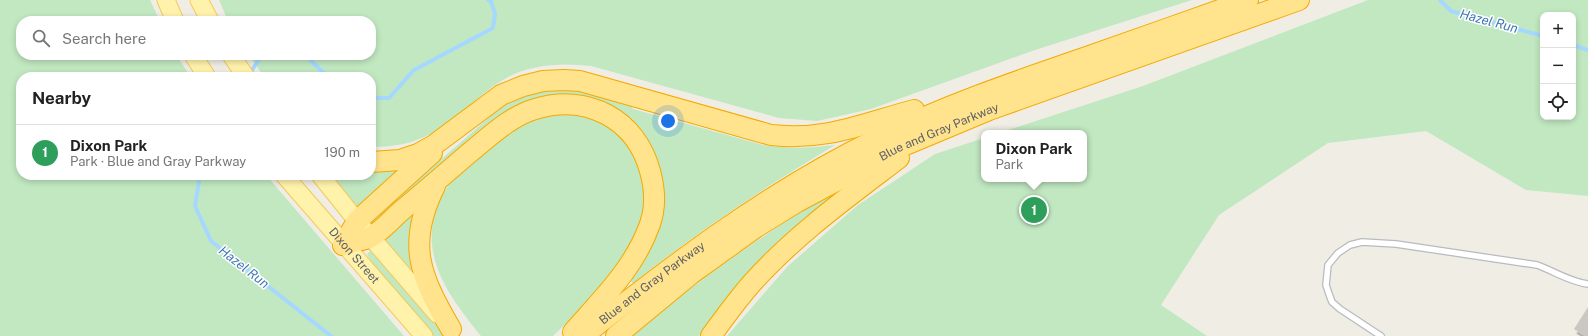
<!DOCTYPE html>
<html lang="en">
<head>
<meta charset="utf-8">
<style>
  body { margin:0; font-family:"Public Sans",sans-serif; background:#f2f2f2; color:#222 }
  .controls { position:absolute; right:12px; top:12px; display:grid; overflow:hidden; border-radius:8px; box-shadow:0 2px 6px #0003 }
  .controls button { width:36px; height:36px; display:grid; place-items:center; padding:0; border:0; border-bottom:1px solid #e0e0e0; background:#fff; color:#222; font:20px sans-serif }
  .you { position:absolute; left:668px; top:121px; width:14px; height:14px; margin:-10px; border:3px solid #fff; border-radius:50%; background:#1a73e8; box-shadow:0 0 0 6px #1a73e833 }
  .badge { display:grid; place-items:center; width:26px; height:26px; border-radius:50%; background:#ee3d2d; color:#fff; font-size:13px; font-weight:700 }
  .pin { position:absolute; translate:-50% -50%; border:2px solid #fff; box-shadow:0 1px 4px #0006 }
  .popup { position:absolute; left:981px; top:130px; width:106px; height:52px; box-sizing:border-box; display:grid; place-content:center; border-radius:8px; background:#fff; filter:drop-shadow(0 1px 3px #0005); font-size:13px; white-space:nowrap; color:#767676 }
  .popup b { font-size:15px; color:#222 }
  .popup::after { content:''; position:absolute; left:50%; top:100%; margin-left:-8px; border:8px solid transparent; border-top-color:#fff }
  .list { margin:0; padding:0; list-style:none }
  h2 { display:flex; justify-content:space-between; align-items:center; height:52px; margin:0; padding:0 16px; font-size:17px }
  h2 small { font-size:13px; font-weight:400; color:#767676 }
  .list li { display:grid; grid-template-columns:26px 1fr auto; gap:12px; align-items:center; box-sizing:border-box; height:56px; padding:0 16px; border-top:1px solid #e0e0e0 }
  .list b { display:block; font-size:15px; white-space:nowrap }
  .list p { margin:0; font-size:13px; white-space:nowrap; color:#767676 }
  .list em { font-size:13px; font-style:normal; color:#767676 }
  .icon { flex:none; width:22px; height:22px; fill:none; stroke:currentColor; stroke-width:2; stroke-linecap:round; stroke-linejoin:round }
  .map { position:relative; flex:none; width:1588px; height:336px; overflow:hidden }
  .search { position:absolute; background:#fff; box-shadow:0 2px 6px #0003; left:16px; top:16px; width:360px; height:44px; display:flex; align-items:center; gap:10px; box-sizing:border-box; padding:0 14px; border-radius:16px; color:#767676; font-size:15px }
  .panel { position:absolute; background:#fff; box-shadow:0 2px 6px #0003; left:16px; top:72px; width:360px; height:108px; border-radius:16px }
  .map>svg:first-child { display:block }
  .green { fill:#c1e8c1; fill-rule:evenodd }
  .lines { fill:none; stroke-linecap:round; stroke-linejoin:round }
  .stream { stroke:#a6d8ff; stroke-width:4 }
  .building { fill:#cbc8c2; filter:url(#shadow) }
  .lane-casing { stroke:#b8bbbf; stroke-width:8 }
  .primary-casing { stroke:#f5ca59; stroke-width:19 }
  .highway-casing { stroke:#f5a900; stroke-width:22 }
  .lane { stroke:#fff; stroke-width:5.5 }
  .primary { stroke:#fff2ab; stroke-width:17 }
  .highway { stroke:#ffe38d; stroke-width:20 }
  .labels { text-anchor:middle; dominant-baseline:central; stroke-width:3; stroke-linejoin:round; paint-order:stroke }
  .street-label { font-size:12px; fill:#5d6166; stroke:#fff }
  .water-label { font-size:13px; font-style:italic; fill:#3f78b5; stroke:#fff }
</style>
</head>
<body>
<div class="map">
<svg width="1588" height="336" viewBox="0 0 1588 336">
  <defs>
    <filter id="shadow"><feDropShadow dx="2.5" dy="4.5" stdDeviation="0" flood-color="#0004"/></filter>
  </defs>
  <rect width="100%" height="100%" fill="#f0ede5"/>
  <g class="green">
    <path d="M0 0H150L160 21H21V55H176L191 77H21V175H266L404 336H0Z"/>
    <path d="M219 0H1192L1035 50 871 109 817 121 779 118 591 66C562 63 534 64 508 77 493 85 481 96 469 106 436 134 415 147 371 147V77H264L249 55H371V21H228Z"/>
    <path d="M1368 0H1588V196L1526 190 1426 131 1328 143 1219 215 1161 305 1207 336H727L788 266 858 205 935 154 984 138V179H1084V133H999L1143 86ZM1543 15H1573V117H1543Z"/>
    <path d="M561 89 590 93 631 106 633 109 763 145C788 149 810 148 835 145 765 187 697 232 633 283L627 278 645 253 644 142 559 98 373 225 371 224 374 218 501 107 534 93Z"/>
    <path d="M574 112 611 125 637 148 649 204 630 249 592 298 553 336H481C448 295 415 252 441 197 448 182 464 170 476 159 490 146 516 122 535 118 547 114 561 114 574 112Z"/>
    <path d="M408 164 356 210 326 175H371V169Z"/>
    <path d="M834 192 837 197 713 317 699 336H632C695 282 763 234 834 192Z"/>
    <path d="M411 211 414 213 418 280 383 240Z"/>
    <path d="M370 251 372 252 446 336H434L389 285 369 258 367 254Z"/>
  </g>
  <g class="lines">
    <g class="stream">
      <path d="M1440 0 1451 11 1543 36"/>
      <path d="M1573 45 1588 50"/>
      <path d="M305 55 328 77"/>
      <path d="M250 73 262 55"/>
      <path d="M371 98H389L414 70 493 28 495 14 491 1 488 0"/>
      <path d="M200 175 195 206 211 241 331 336"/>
    </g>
  </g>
  <path class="building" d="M1588 307V336H1585L1574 329Z"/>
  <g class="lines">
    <g class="lane-casing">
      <path id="lane" d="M1381 336 1340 309 1332 302 1329 294 1326 285 1328 265 1338 253 1350 245 1362 242 1396 244 1537 265C1554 271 1570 282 1588 284"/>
    </g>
    <g class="primary-casing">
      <g id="primary">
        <path d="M166 0 175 21"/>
        <path d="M199 0 210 21"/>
        <path d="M193 55 207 77"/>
        <path d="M231 55 246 77"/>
        <path id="s1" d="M284 175 424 336"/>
        <path d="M320 175 357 221 437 314"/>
      </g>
    </g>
    <g class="highway-casing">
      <g id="highway">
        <path d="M371 162 400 160 418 154 434 145 501 95 523 86 543 81 564 80 580 81 771 135C826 141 862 124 914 110"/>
        <path d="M435 186C406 244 420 276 451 329"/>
        <path d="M343 245C351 242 361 241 369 238 380 233 392 219 401 211 424 192 446 173 468 154 489 137 509 117 535 109 587 93 636 119 650 171 655 189 656 207 650 224 635 267 603 298 573 332"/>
        <path d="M343 245 357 221 432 153"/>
        <path id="s2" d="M583 336C676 262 770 191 877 139 944 106 1014 82 1084 58 1139 39 1193 19 1248 0"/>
        <path id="s3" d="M616 336 691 274 755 228 797 202 898 148 989 110 1299 0"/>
        <path d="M711 336C724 318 737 300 752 283 795 235 848 197 899 158"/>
      </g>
    </g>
    <use href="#lane" class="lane"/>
    <use href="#primary" class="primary"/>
    <use href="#highway" class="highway"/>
  </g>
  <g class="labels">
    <g class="street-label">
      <text stroke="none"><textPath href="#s3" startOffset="384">Blue and Gray Parkway</textPath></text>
      <text stroke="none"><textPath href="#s1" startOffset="107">Dixon Street</textPath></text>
      <text stroke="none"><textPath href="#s2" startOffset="87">Blue and Gray Parkway</textPath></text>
    </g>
    <g class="water-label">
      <text transform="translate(1489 21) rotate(15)">Hazel Run</text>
      <text transform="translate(244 267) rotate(38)">Hazel Run</text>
    </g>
  </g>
</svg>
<div class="controls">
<button>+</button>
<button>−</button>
<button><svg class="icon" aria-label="locate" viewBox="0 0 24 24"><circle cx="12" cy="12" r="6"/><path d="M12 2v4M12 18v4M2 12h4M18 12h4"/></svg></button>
</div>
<div class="you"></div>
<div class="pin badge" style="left:1034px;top:210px;background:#2e9e5b">1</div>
<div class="popup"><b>Dixon Park</b>Park</div>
<div class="search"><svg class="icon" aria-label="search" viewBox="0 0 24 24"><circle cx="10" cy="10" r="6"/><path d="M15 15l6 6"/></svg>Search here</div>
<section class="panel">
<h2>Nearby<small></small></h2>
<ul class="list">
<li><span class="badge" style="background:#2e9e5b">1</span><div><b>Dixon Park</b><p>Park · Blue and Gray Parkway</p></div><em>190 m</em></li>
</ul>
</section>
</div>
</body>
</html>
